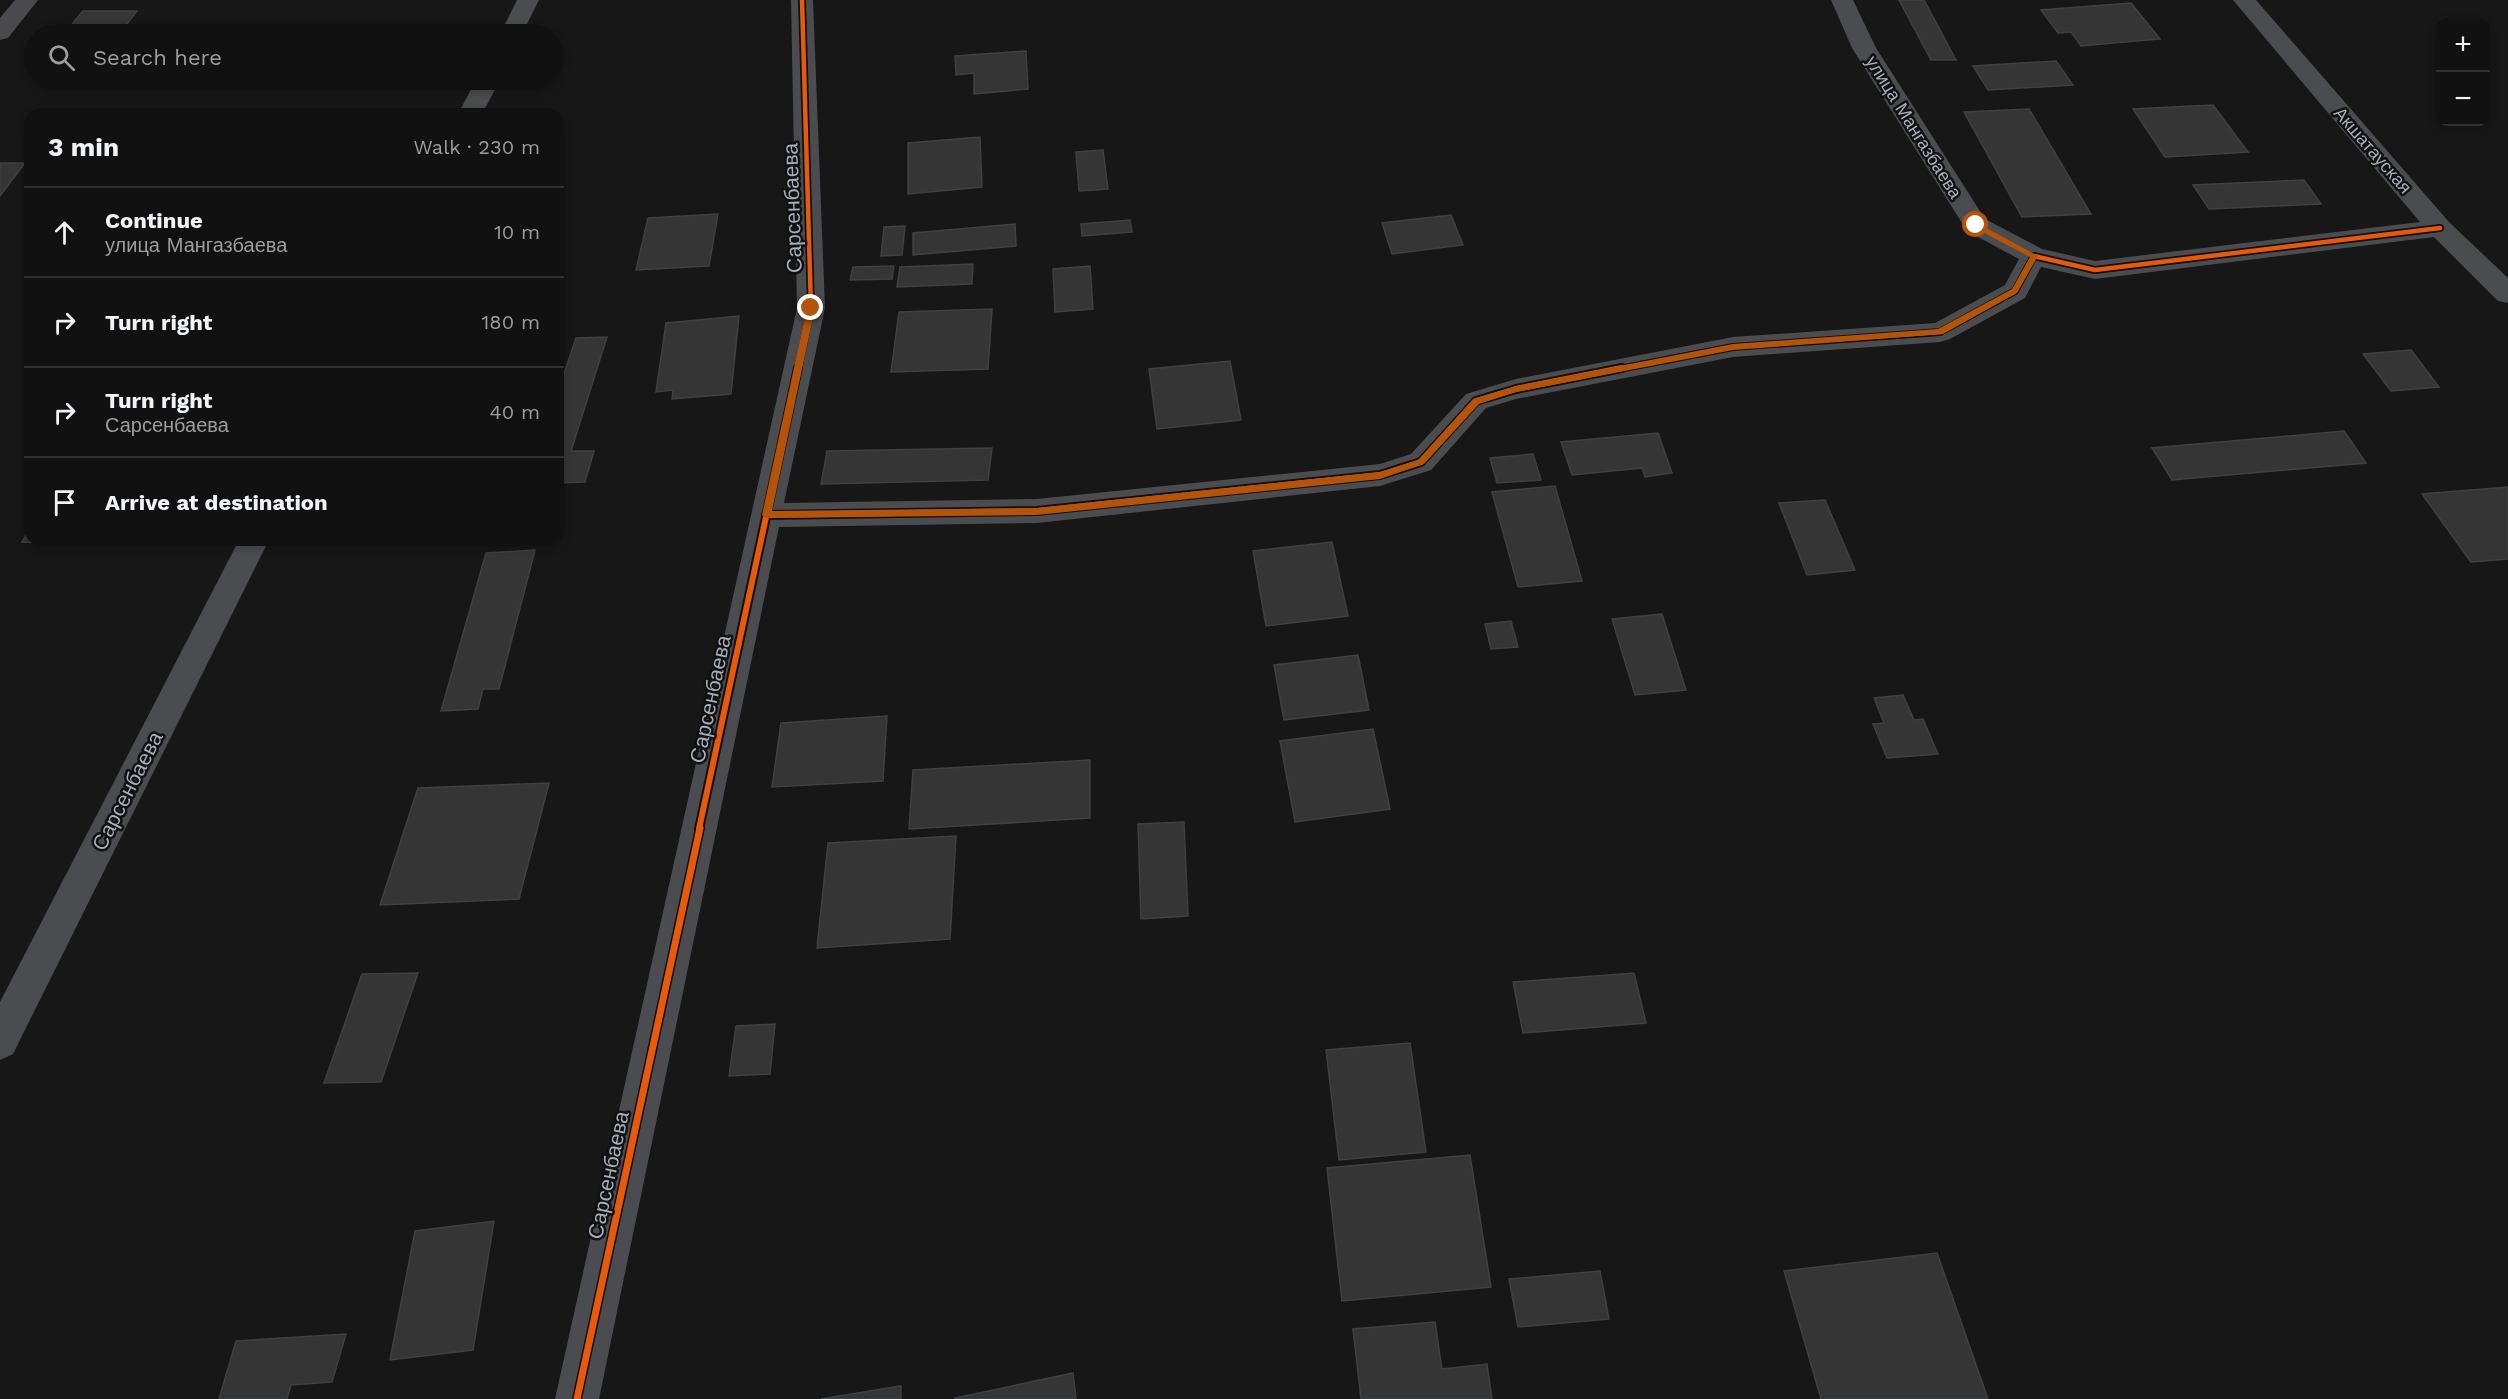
<!DOCTYPE html>
<html lang="en">
<head>
<meta charset="utf-8">
<style>
  body { margin:0; font-family:"Work Sans",sans-serif; background:#1a1a1a; color:#f1f3f6 }
  .controls { position:absolute; right:18px; top:18px; display:grid; overflow:hidden; border-radius:12px; box-shadow:0 3px 9px #0003 }
  .controls button { width:54px; height:54px; display:grid; place-items:center; padding:0; border:0; border-bottom:2px solid #303131; background:#111; color:#f1f3f6; font:30px sans-serif }
  .stop { position:absolute; width:18px; height:18px; margin:-14px; border:4px solid #b45309; border-radius:50%; background:#fff }
  .stop.end { background:#b45309; border-color:#fff; box-shadow:0 2px 6px #0008 }
  .list { margin:0; padding:0; list-style:none }
  h2 { display:flex; justify-content:space-between; align-items:center; height:78px; margin:0; padding:0 24px; font-size:26px }
  h2 small { font-size:20px; font-weight:400; color:#9c9d9f }
  .list li { display:grid; grid-template-columns:39px 1fr auto; gap:18px; align-items:center; box-sizing:border-box; height:90px; padding:0 24px; border-top:2px solid #303131 }
  .list b { display:block; font-size:22px; white-space:nowrap }
  .list p { margin:0; font-size:20px; white-space:nowrap; color:#9c9d9f }
  .list em { font-size:20px; font-style:normal; color:#9c9d9f }
  .icon { flex:none; width:33px; height:33px; fill:none; stroke:currentColor; stroke-width:2; stroke-linecap:round; stroke-linejoin:round }
  .map { position:relative; flex:none; width:2508px; height:1399px; overflow:hidden }
  .search { position:absolute; background:#111; box-shadow:0 3px 9px #0003; left:24px; top:24px; width:540px; height:66px; display:flex; align-items:center; gap:15px; box-sizing:border-box; padding:0 21px; border-radius:33px; color:#9c9d9f; font-size:22px }
  .panel { position:absolute; background:#111; box-shadow:0 3px 9px #0003; left:24px; top:108px; width:540px; height:438px; border-radius:18px }
  .map>svg:first-child { display:block }
  .building { fill:#353536; stroke:#3f4043; stroke-width:1.5 }
  .lines { fill:none; stroke-linecap:round; stroke-linejoin:round }
  .street { fill:#4b4c50; fill-rule:evenodd }
  .secondary { fill:#4a4a4e; fill-rule:evenodd }
  .cycleway-far2-casing { stroke:#111113; stroke-width:8 }
  .cycleway-far1-casing { stroke:#111113; stroke-width:10 }
  .cycleway-casing { stroke:#111113; stroke-width:10 }
  .cycleway-far2 { stroke:#e8590c; stroke-width:4.5 }
  .cycleway-far1 { stroke:#e8590c; stroke-width:6 }
  .cycleway { stroke:#e8590c; stroke-width:7 }
  .route { fill:#b45309 }
  .labels { text-anchor:middle; dominant-baseline:central; stroke-width:5; stroke-linejoin:round; paint-order:stroke }
  .far-street-label { font-size:18px; fill:#a8adb8; stroke:#111113 }
  .street-label { font-size:21px; fill:#a8adb8; stroke:#111113 }
</style>
</head>
<body>
<div class="map">
<svg width="2508" height="1399" viewBox="0 0 2508 1399">
  <rect width="100%" height="100%" fill="#171717"/>
  <g class="building">
    <path d="M1899 0H1924L1956 60H1931Z"/>
    <path d="M2131 3 2160 39 2081 46 2071 32 2058 33 2041 10Z"/>
    <path d="M83 11H137L119 34H64Z"/>
    <path d="M1026 51 1028 89 974 94V73L956 75 955 56Z"/>
    <path d="M2056 61 2073 85 1988 90 1973 66Z"/>
    <path d="M2213 105 2248 152 2165 157 2133 109Z"/>
    <path d="M2029 109 2091 214 2022 217 1964 112Z"/>
    <path d="M980 137 982 187 908 194V143Z"/>
    <path d="M1103 150 1108 189 1079 191 1076 152Z"/>
    <path d="M0 163H25L0 196Z"/>
    <path d="M2304 180 2321 204 2209 209 2193 185Z"/>
    <path d="M718 214 709 266 636 270 648 218Z"/>
    <path d="M1451 215 1463 245 1392 254 1382 223Z"/>
    <path d="M1130 220 1132 232 1082 236 1081 224Z"/>
    <path d="M1015 224 1016 246 913 255V233Z"/>
    <path d="M905 226 902 255 881 256 884 227Z"/>
    <path d="M973 264 972 284 897 287 900 267Z"/>
    <path d="M894 266 892 279 850 280 853 267Z"/>
    <path d="M1090 266 1093 309 1055 312 1053 269Z"/>
    <path d="M992 309 988 369 891 372 899 312Z"/>
    <path d="M739 316 731 394 672 399 673 390 656 392 666 323Z"/>
    <path d="M607 337 571 451H594L585 482 558 483V391L576 338Z"/>
    <path d="M2411 350 2439 387 2391 391 2363 354Z"/>
    <path d="M1230 361 1241 420 1157 429 1149 369Z"/>
    <path d="M2344 431 2366 463 2172 480 2152 448Z"/>
    <path d="M1658 433 1672 473 1645 477 1642 468 1572 475 1561 442Z"/>
    <path d="M992 448 988 480 821 484 827 451Z"/>
    <path d="M1533 454 1541 480 1497 483 1490 458Z"/>
    <path d="M1555 486 1582 581 1518 587 1492 492Z"/>
    <path d="M2508 487V559L2471 562 2422 494Z"/>
    <path d="M1825 500 1855 570 1807 575 1779 503Z"/>
    <path d="M30 529V540H109L107 544 22 542Z"/>
    <path d="M1332 542 1348 616 1266 626 1253 551Z"/>
    <path d="M535 550 499 689H483L478 709 441 711 486 553Z"/>
    <path d="M1662 614 1686 690 1635 695 1612 619Z"/>
    <path d="M1511 621 1518 647 1491 649 1485 624Z"/>
    <path d="M1358 655 1369 710 1284 720 1274 665Z"/>
    <path d="M1903 695 1914 720 1923 719 1938 754 1887 758 1873 724 1884 723 1874 698Z"/>
    <path d="M887 716 883 781 772 787 781 723Z"/>
    <path d="M1373 729 1390 809 1295 822 1280 741Z"/>
    <path d="M1090 760V818L909 829 913 770Z"/>
    <path d="M549 783 519 899 380 905 418 788Z"/>
    <path d="M1184 822 1188 916 1141 919 1138 824Z"/>
    <path d="M956 836 950 939 817 948 828 843Z"/>
    <path d="M418 973 381 1082 324 1083 362 974Z"/>
    <path d="M1634 973 1646 1023 1523 1033 1513 982Z"/>
    <path d="M775 1024 770 1074 729 1076 736 1026Z"/>
    <path d="M1410 1043 1426 1152 1339 1160 1326 1050Z"/>
    <path d="M1470 1155 1491 1287 1342 1301 1327 1168Z"/>
    <path d="M494 1221 473 1350 390 1360 415 1231Z"/>
    <path d="M1937 1253 1988 1399H1821L1784 1271Z"/>
    <path d="M1600 1271 1609 1319 1518 1327 1509 1279Z"/>
    <path d="M1435 1322 1442 1369 1487 1364 1492 1399H1361L1353 1329Z"/>
    <path d="M346 1334 332 1382 291 1385 287 1399H219L236 1341Z"/>
    <path d="M1073 1373 1076 1399H955V1398Z"/>
    <path d="M901 1386V1399H821Z"/>
  </g>
  <g class="lines">
    <g class="street">
      <path d="M517 0H539L522 34H500Z"/>
      <path d="M791 0H813L825 308 784 503 1037 499 1380 464 1411 454 1466 394 1516 379 1733 337 1935 323 2005 285 2019 259 1967 231 1852 48 1831 0H1853L1876 48 1985 219 2042 249 2095 261 2420 222 2233 0H2256L2449 222 2508 278V303L2498 301 2434 237 2095 279 2041 267 2025 298 1950 339 1940 342 1733 357 1516 399 1486 408 1431 470 1380 486 1037 523 779 527 599 1399H555L797 308Z"/>
      <path d="M476 80H500L482 114H458Z"/>
      <path d="M239 540H269L13 1054 0 1060V1002Z"/>
    </g>
    <path class="secondary" d="M15 0H38L8 38 0 40V18Z"/>
    <g class="cycleway-far2-casing">
      <g id="cycleway-far2">
        <path d="M798 370 811 308 802 0"/>
        <path d="M1614 370 1733 347 1940 332 2015 291 2034 256 2095 270 2440 228"/>
      </g>
    </g>
    <g class="cycleway-far1-casing">
      <g id="cycleway-far1">
        <path d="M766 515 1037 511 1380 475 1421 462 1476 401 1516 389 1622 368"/>
        <path d="M699 829 798 368"/>
      </g>
    </g>
    <g class="cycleway-casing">
      <path id="cycleway" d="M577 1399 700 828"/>
    </g>
    <use href="#cycleway-far2" class="cycleway-far2"/>
    <use href="#cycleway-far1" class="cycleway-far1"/>
    <use href="#cycleway" class="cycleway"/>
  </g>
  <path class="route" d="M1973 224H1979L2038 256 2017 293 1943 334 1733 350 1516 392 1479 404 1424 464 1380 479 1037 515 766 518 762 515 807 308 811 305 815 308 772 511 1037 508 1380 472 1418 460 1473 399 1516 386 1733 344 1938 329 2012 289 2030 257 1973 227Z"/>
  <g class="labels">
    <g class="far-street-label">
      <text transform="translate(1914 127) rotate(58)">улица Мангазбаева</text>
      <text transform="translate(2373 150) rotate(49)">Акшатауская</text>
    </g>
    <g class="street-label">
      <text transform="translate(792 208) rotate(-92)">Сарсенбаева</text>
      <text transform="translate(710 699) rotate(-78)">Сарсенбаева</text>
      <text transform="translate(127 791) rotate(-63)">Сарсенбаева</text>
      <text transform="translate(608 1175) rotate(-78)">Сарсенбаева</text>
    </g>
  </g>
</svg>
<div class="controls">
<button>+</button>
<button>−</button>
</div>
<div class="stop" style="left:1976px;top:225px"></div>
<div class="stop end" style="left:811px;top:308px"></div>
<div class="search"><svg class="icon" aria-label="search" viewBox="0 0 24 24"><circle cx="10" cy="10" r="6"/><path d="M15 15l6 6"/></svg>Search here</div>
<section class="panel">
<h2>3 min<small>Walk · 230 m</small></h2>
<ul class="list">
<li><svg class="icon" aria-label="ahead" viewBox="0 0 24 24"><path d="M12 20V5M6 11l6-6 6 6"/></svg><div><b>Continue</b><p>улица Мангазбаева</p></div><em>10 m</em></li>
<li><svg class="icon" aria-label="right" viewBox="0 0 24 24"><path d="M7 20v-9h11M14 6l5 5-5 5"/></svg><div><b>Turn right</b></div><em>180 m</em></li>
<li><svg class="icon" aria-label="right" viewBox="0 0 24 24"><path d="M7 20v-9h11M14 6l5 5-5 5"/></svg><div><b>Turn right</b><p>Сарсенбаева</p></div><em>40 m</em></li>
<li><svg class="icon" aria-label="arrive" viewBox="0 0 24 24"><path d="M6 21V4h12l-3 4 3 4H6"/></svg><div><b>Arrive at destination</b></div></li>
</ul>
</section>
</div>
</body>
</html>
